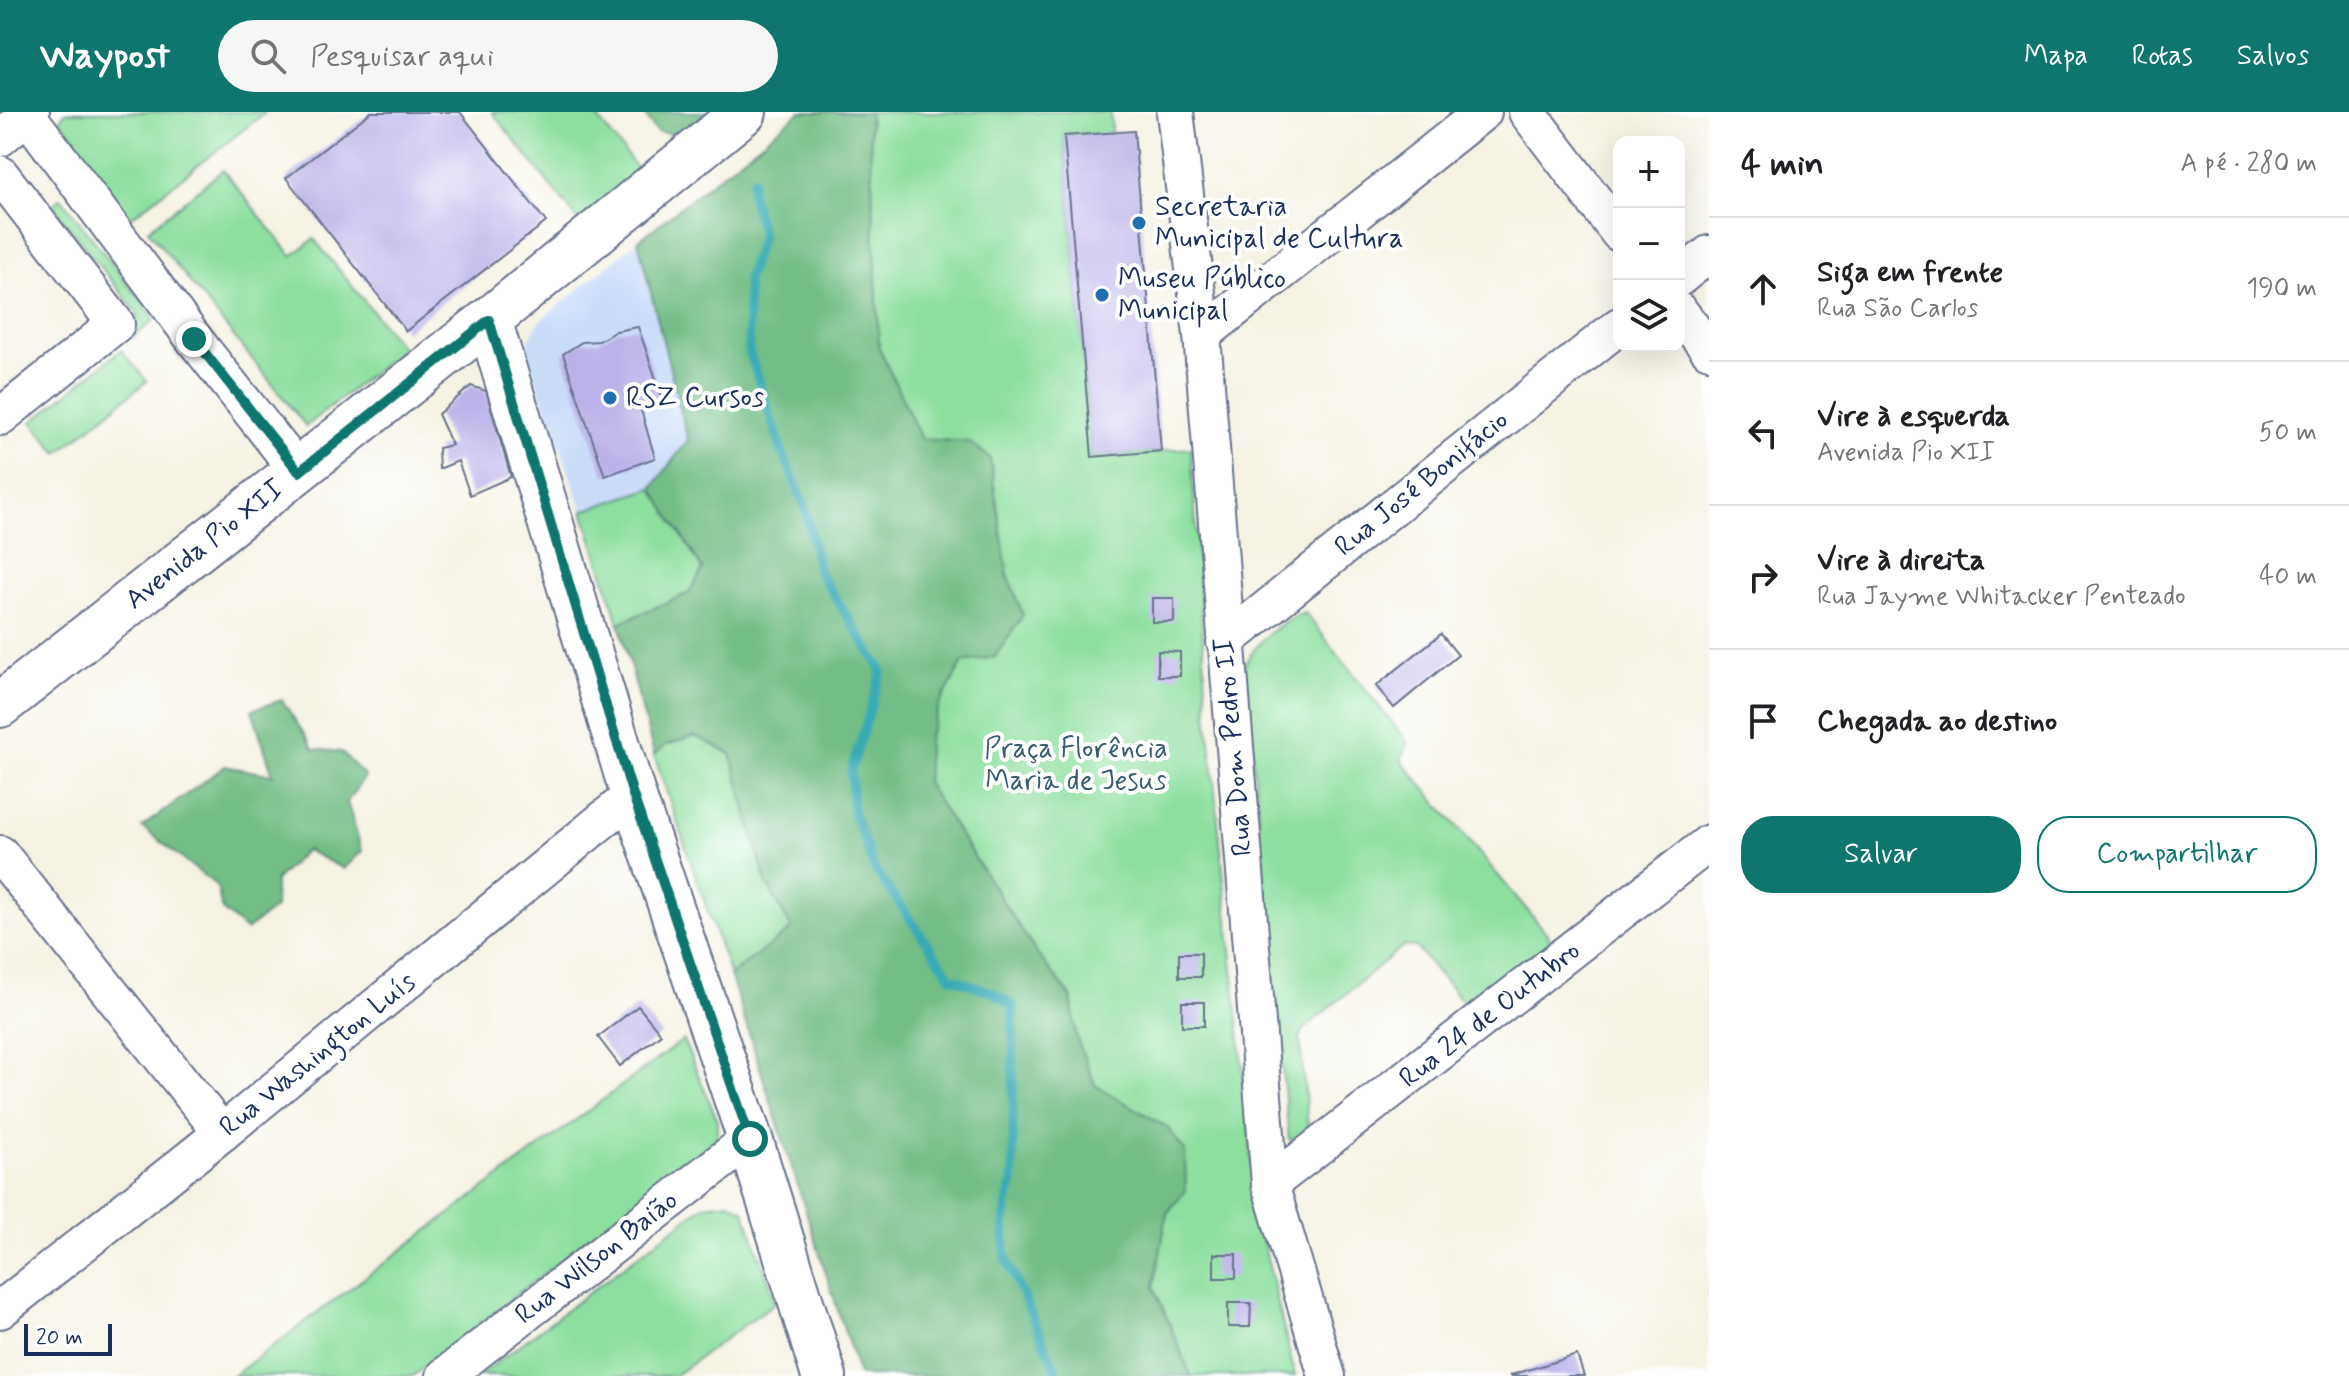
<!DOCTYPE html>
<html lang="pt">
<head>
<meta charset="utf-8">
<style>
  body { margin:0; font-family:Mynerve,sans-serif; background:#f6f6f6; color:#202124 }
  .controls { position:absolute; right:24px; top:24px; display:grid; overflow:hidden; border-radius:16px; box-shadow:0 8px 32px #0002 }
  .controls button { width:72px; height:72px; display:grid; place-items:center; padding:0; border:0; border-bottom:2px solid #e0e0e0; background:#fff; color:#202124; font:40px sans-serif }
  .scale { position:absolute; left:24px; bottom:20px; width:88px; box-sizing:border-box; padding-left:8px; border:4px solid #1b2f5e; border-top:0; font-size:22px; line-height:28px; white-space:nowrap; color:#1b2f5e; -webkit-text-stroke:6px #fff; paint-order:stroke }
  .stop { position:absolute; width:24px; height:24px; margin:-18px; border:6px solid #0f766e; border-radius:50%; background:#fff }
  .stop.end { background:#0f766e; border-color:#fff; box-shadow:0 2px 8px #0008 }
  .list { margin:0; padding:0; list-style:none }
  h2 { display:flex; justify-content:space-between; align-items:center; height:104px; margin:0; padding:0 32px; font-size:34px }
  h2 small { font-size:26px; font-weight:400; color:#757577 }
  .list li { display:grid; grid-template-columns:52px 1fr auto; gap:24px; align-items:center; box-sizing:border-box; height:144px; padding:0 32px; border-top:2px solid #e0e0e0 }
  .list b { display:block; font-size:30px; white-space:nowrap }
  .list p { margin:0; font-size:26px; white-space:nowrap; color:#757577 }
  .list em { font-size:26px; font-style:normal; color:#757577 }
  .actions { display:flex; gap:16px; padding:24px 32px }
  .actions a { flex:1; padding:18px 0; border:2px solid #0f766e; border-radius:32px; text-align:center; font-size:28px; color:#0f766e }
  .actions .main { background:#0f766e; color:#fff }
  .icon { flex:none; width:44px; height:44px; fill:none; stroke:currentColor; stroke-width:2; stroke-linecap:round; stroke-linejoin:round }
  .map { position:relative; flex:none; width:1709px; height:1264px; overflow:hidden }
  header { display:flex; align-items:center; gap:48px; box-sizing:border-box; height:112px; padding:0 40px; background:#0f766e; color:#fff }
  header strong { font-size:38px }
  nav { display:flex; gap:44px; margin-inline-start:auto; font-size:28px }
  .search { width:560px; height:72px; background:#f6f6f6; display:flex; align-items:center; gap:20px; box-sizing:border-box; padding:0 28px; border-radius:44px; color:#757577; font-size:30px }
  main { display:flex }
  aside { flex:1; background:#fff }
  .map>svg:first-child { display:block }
  .built { fill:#cbdcf9 }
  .green { fill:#8ddfa0; stroke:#54877f; stroke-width:2 }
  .forest { fill:#72be86; stroke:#467672; stroke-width:2 }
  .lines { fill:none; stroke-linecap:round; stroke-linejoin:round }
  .stream { stroke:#39aab5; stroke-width:9 }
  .building { fill:#bcb2e9 }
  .minor-casing { stroke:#67738d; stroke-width:40 }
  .tertiary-casing { stroke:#67738d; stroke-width:48 }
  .secondary-casing { stroke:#67738d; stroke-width:48 }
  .minor { stroke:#fff; stroke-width:36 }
  .tertiary { stroke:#fff; stroke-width:44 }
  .secondary { stroke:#fff; stroke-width:44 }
  .route { stroke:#0f766e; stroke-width:10 }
  .poi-dot { fill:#1f6fb2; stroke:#fff; stroke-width:3 }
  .labels { text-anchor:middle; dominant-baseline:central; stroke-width:8; stroke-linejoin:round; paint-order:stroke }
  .poi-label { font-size:28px; fill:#1b2f5e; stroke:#fff; text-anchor:start }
  .street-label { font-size:28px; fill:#1b2f5e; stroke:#fff }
  .park-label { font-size:28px; fill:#385b6e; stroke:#fff }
</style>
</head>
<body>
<header>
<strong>Waypost</strong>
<div class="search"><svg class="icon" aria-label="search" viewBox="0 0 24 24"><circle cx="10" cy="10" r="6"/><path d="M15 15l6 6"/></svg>Pesquisar aqui</div>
<nav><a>Mapa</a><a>Rotas</a><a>Salvos</a></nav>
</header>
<main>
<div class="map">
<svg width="1709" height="1264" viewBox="0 0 1709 1264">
  <rect width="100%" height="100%" fill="#fff"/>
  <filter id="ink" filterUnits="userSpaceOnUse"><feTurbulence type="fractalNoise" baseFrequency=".0125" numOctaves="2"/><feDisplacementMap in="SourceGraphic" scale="16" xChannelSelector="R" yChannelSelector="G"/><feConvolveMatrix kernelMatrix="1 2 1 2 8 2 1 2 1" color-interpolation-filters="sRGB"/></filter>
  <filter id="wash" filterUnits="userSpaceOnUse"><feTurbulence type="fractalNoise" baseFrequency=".006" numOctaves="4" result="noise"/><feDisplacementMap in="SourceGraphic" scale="32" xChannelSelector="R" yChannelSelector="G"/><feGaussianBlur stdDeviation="1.8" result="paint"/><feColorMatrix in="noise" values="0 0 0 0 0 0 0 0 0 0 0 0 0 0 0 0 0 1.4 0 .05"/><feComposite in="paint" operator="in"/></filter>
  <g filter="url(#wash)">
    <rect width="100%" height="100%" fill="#f5f2e3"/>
    <path class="built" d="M638 129 688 329 652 376 583 399 527 243 528 229 540 209Z"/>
    <g class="green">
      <path d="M65 0H266L129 107 60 8Z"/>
      <path d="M492 0H593L641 61 579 109Z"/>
      <path d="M869 0H1110L1112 21 1064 25 1092 345 1191 336 1208 609 1258 1108 1295 1264H1191L1154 1175 1167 1101 1186 1078 1168 1016 1095 973 1077 927 1071 884 1037 842 926 671 928 627 939 593 963 550 995 544 1023 503C1000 447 987 388 969 330L921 328 879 236Z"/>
      <path d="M223 58 292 144 314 127 403 237 306 314 148 118Z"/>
      <path d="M61 86 155 207 133 226 131 222 138 202 52 94Z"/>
      <path d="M121 238 147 269 58 341 32 310Z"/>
      <path d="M652 376 703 458 689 481 619 511 583 399Z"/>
      <path d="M1305 501 1408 631 1401 648 1549 824V832L1470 893 1461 888 1416 835 1403 834 1304 917 1300 927 1308 1015 1300 1025 1289 1028 1244 555C1255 531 1279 508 1305 501Z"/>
      <path d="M695 624 731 642 766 770 792 817 730 863 654 643 666 633Z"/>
      <path d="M683 928 717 1007V1026L413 1264H233Z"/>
      <path d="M729 1090 744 1098 776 1190 674 1264H479L705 1093Z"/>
    </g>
    <g class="forest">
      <path d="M642 0H719L688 24 657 20Z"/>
      <path d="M800 0H869L879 236 921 327 969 330 990 346 1008 465 1023 503 995 545 963 550 939 593 928 627 926 671 1037 842 1071 885 1077 927 1095 973 1168 1016 1185 1039 1186 1078 1167 1101 1154 1175 1191 1264H859L730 863 792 817 766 770 731 642 695 624 666 633 654 643 619 511 689 481 703 457 652 376 688 328 638 129Z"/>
      <path d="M282 588 314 637 341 640 365 664 347 690 362 739 344 757 306 738 275 769V796L246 818 222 798 217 774 142 715 225 654 273 663 252 598Z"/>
    </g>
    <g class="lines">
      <path class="stream" d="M753 67 751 80 762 123 747 167 749 239 782 339 805 394 819 460 882 559 851 659 853 698 874 756 951 865 994 881 1013 894V1070C1003 1096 1002 1121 1007 1149L1059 1264"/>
    </g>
    <g id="blocks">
      <g class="building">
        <path d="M371 0H460L546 110 406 219 286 66Z"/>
        <path d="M1134 19 1161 339 1092 345 1064 24Z"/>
        <path d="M638 215 664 290 641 298 655 346 605 364 563 242 582 230 599 229 616 219Z"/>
        <path d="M471 274 486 279 511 365 470 383 458 349 439 357 438 336 452 333 438 302Z"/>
        <rect x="1152" y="486" width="22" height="24"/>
        <path d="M1441 522 1458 543 1394 596 1376 574Z"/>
        <path d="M1158 539 1180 540V564H1158Z"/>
        <rect x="1179" y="841" width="22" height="24"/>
        <rect x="1182" y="890" width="22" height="24"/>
        <path d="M638 894 661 922 620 954 598 925Z"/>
        <rect x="1214" y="1142" width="22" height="24"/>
        <path d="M1228 1191H1251L1250 1215H1228Z"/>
        <path d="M1577 1243 1584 1264H1511V1263Z"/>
      </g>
    </g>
  </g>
  <g filter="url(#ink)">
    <use href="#blocks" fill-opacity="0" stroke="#67738d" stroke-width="2"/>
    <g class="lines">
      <g class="minor-casing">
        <g id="minor">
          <path d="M25 0 194 227 299 360"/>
          <path d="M1175 0 1202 223 1270 1072 1327 1264"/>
          <path d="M1527 0 1619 121"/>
          <path d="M0 26 31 0"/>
          <path d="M0 62 116 212 0 305"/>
          <path d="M1679 166 1709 142"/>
          <path d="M1679 199 1709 238"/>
          <path d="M1202 223 1483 0"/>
          <path d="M1225 530 1619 214"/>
          <path d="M0 742 222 1021"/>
          <path d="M1270 1072 1709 731"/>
          <path d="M0 1198 222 1021 633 683"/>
          <path d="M445 1264 750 1027"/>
        </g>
      </g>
      <g class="tertiary-casing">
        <path id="tertiary" d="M0 593 489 208"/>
      </g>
      <g class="secondary-casing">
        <path id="secondary" d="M744 0 489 208 633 683 750 1027 824 1264"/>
      </g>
      <use href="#minor" class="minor"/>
      <use href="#tertiary" class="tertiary"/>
      <use href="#secondary" class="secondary"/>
    </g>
  </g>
  <g class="lines" filter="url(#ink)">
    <path class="route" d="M194 227 299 360 489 208 633 683 750 1027"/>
  </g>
  <g class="poi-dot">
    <circle cx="1139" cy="111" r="8"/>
    <circle cx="1102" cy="183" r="8"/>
    <circle cx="610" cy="286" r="8"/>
  </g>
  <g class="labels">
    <g class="poi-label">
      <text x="1155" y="95">Secretaria<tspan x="1155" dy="32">Municipal de Cultura</tspan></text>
      <text x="1118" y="167">Museu Público<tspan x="1118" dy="32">Municipal</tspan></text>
      <text x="626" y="286">RSZ Cursos</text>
    </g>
    <g class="street-label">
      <text transform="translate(1422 372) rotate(-39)">Rua José Bonifácio</text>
      <text transform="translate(205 433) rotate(-38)">Avenida Pio XII</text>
      <text transform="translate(1234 635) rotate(-95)">Rua Dom Pedro II</text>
      <text transform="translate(1490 903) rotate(-38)">Rua 24 de Outubro</text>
      <text transform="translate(318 943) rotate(-39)">Rua Washington Luís</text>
      <text transform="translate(597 1146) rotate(-38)">Rua Wilson Baião</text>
    </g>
    <g class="park-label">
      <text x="1076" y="637">Praça Florência<tspan x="1076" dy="32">Maria de Jesus</tspan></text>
    </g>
  </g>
</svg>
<div class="controls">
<button>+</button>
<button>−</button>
<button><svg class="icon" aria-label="layers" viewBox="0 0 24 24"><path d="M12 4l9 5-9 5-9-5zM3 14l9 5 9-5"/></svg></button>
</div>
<div class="scale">20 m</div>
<div class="stop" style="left:750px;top:1027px"></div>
<div class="stop end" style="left:194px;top:227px"></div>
</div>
<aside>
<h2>4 min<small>A pé · 280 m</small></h2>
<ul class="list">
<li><svg class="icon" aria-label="ahead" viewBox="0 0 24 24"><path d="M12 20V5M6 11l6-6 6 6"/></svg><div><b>Siga em frente</b><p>Rua São Carlos</p></div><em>190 m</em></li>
<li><svg class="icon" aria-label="left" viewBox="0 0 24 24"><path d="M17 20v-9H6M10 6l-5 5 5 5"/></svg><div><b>Vire à esquerda</b><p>Avenida Pio XII</p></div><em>50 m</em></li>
<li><svg class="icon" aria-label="right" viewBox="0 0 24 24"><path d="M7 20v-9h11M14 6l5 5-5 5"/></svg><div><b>Vire à direita</b><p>Rua Jayme Whitacker Penteado</p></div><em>40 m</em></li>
<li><svg class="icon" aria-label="arrive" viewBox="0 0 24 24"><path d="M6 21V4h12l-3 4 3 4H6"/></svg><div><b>Chegada ao destino</b></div></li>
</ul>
<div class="actions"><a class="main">Salvar</a><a>Compartilhar</a></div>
</aside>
</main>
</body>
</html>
